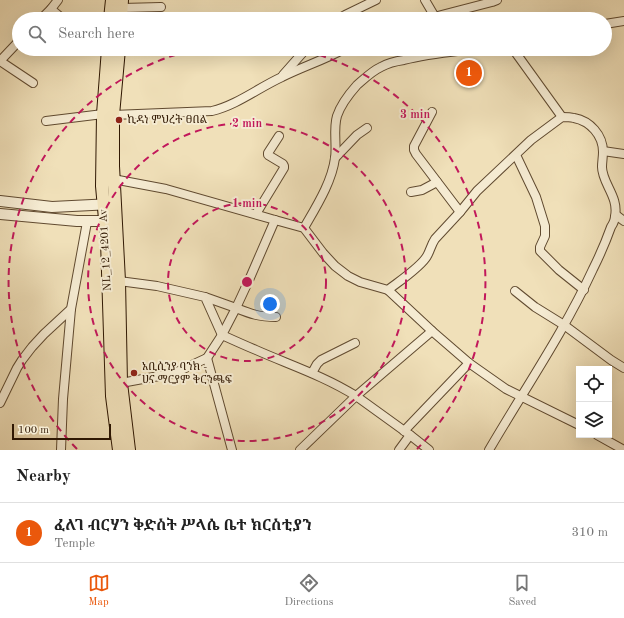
<!DOCTYPE html>
<html lang="en">
<head>
<meta charset="utf-8">
<style>
  body { margin:0; font-family:"Old Standard TT","Noto Serif Ethiopic",serif; background:#f2f2f2; color:#222 }
  .controls { position:absolute; right:12px; bottom:12px; display:grid; overflow:hidden; border-radius:0px; box-shadow:0 4px 16px #0002 }
  .controls button { width:36px; height:36px; display:grid; place-items:center; padding:0; border:0; border-bottom:1px solid #e0e0e0; background:#fff; color:#222; font:20px sans-serif }
  .scale { position:absolute; left:12px; bottom:10px; width:99px; box-sizing:border-box; padding-left:4px; border:2px solid #301803; border-top:0; font-size:11px; line-height:14px; white-space:nowrap; color:#301803; -webkit-text-stroke:3px #f5ebd2; paint-order:stroke }
  .you { position:absolute; left:270px; top:304px; width:14px; height:14px; margin:-10px; border:3px solid #fff; border-radius:50%; background:#1a73e8; box-shadow:0 0 0 6px #1a73e833 }
  .badge { display:grid; place-items:center; width:26px; height:26px; border-radius:50%; background:#ea580c; color:#fff; font-size:13px; font-weight:700 }
  .pin { position:absolute; translate:-50% -50%; border:2px solid #fff; box-shadow:0 1px 4px #0006 }
  .list { margin:0; padding:0; list-style:none }
  h2 { display:flex; justify-content:space-between; align-items:center; height:52px; margin:0; padding:0 16px; font-size:17px }
  h2 small { font-size:13px; font-weight:400; color:#767676 }
  .list li { display:grid; grid-template-columns:26px 1fr auto; gap:12px; align-items:center; box-sizing:border-box; height:60px; padding:0 16px; border-top:1px solid #e0e0e0 }
  .list b { display:block; font-size:15px; white-space:nowrap }
  .list p { margin:0; font-size:13px; white-space:nowrap; color:#767676 }
  .list em { font-size:13px; font-style:normal; color:#767676 }
  .icon { flex:none; width:22px; height:22px; fill:none; stroke:currentColor; stroke-width:2; stroke-linecap:round; stroke-linejoin:round }
  .map { position:relative; flex:none; width:624px; height:450px; overflow:hidden }
  .search { position:absolute; background:#fff; box-shadow:0 4px 16px #0002; left:12px; right:12px; top:12px; height:44px; display:flex; align-items:center; gap:10px; box-sizing:border-box; padding:0 14px; border-radius:22px; color:#767676; font-size:15px }
  .sheet { height:112px; background:#fff }
  nav { display:flex; justify-content:space-around; align-items:center; box-sizing:border-box; height:56px; border-top:1px solid #e0e0e0; background:#fff; font-size:11px; color:#767676 }
  nav a { display:grid; justify-items:center; gap:2px }
  nav .on { color:#ea580c }
  .map>svg:first-child { display:block }
  .lines { fill:none; stroke-linecap:round; stroke-linejoin:round }
  .minor-casing { stroke:#604a30; stroke-width:10 }
  .tertiary-casing { stroke:#604a30; stroke-width:12 }
  .primary-casing { stroke:#301803; stroke-width:14 }
  .minor { stroke:#f5ebd2; stroke-width:8 }
  .tertiary { stroke:#f5ebd2; stroke-width:10 }
  .primary { stroke:#f0e0b9; stroke-width:12 }
  .ring { fill:none; stroke:#c2185b; stroke-width:2; stroke-dasharray:7 5 }
  .poi-dot { fill:#8f2418; stroke:#f5ebd2; stroke-width:1.5 }
  .labels { text-anchor:middle; dominant-baseline:central; stroke-width:4; stroke-linejoin:round; paint-order:stroke }
  .poi-label { font-size:11px; fill:#301803; stroke:#f5ebd2; text-anchor:start }
  .street-label { font-size:11px; fill:#301803; stroke:#f5ebd2 }
  .centre { fill:#c2185b; stroke:#f5ebd2; stroke-width:2 }
  .ring-label { font-size:12px; text-anchor:middle; font-weight:bold; fill:#c2185b; stroke:#f5ebd2; stroke-width:4; stroke-linejoin:round; paint-order:stroke }
</style>
</head>
<body>
<div class="map">
<svg width="624" height="450" viewBox="0 0 624 450">
  <rect width="100%" height="100%" fill="#f0e0b9"/>
  <filter id="stains"><feTurbulence type="fractalNoise" baseFrequency=".005" numOctaves="4"/><feColorMatrix values="0 0 0 0 .2 0 0 0 0 .09 0 0 0 0 .02 0 0 0 .5 -.17"/></filter>
  <radialGradient id="worn" r=".72"><stop offset=".6" stop-color="#630" stop-opacity="0"/><stop offset="1" stop-color="#630" stop-opacity=".3"/></radialGradient>
  <g class="lines">
    <g class="minor-casing">
      <g id="minor">
        <path d="M425 0 435 17"/>
        <path d="M122 8 161 7"/>
        <path d="M51 9 63 19"/>
        <path d="M41 19 51 9 58 0"/>
        <path d="M338 19 345 15 376 0"/>
        <path d="M426 19 492 2 497 0"/>
        <path d="M605 24 624 21"/>
        <path d="M513 49 562 117"/>
        <path d="M0 61 33 83"/>
        <path d="M0 61 19 41"/>
        <path d="M283 75 306 49"/>
        <path d="M432 112 414 146V150L416 154 460 212"/>
        <path d="M113 115 212 111C237 105 258 88 282 77 302 67 324 60 344 49"/>
        <path d="M46 121 103 114"/>
        <path d="M603 151 624 154"/>
        <path d="M516 155 536 197 545 226V236L540 247V251L559 270 584 290"/>
        <path d="M335 158 357 135 367 128"/>
        <path d="M113 179 166 189 275 220 304 228 323 253 335 266 348 276 360 282 388 290C398 282 421 267 427 256 430 251 431 245 435 239L460 212 477 191 531 140 562 117C566 117 570 117 574 118 590 121 603 135 603 152 603 157 602 162 602 167 602 183 619 197 615 216 615 220 613 224 611 227 606 241 600 255 593 269 564 332 524 390 489 450"/>
        <path d="M411 192 422 190 437 182"/>
        <path d="M256 214 284 168V166L283 164 268 155V153L279 136"/>
        <path d="M616 215 624 221"/>
        <path d="M304 228C316 207 332 182 335 158 337 145 333 129 337 116 341 104 349 94 357 85 364 79 372 71 381 67 388 63 397 61 404 60 427 54 450 52 474 49"/>
        <path d="M119 281 157 286 205 297 222 335"/>
        <path d="M388 290 432 331"/>
        <path d="M515 291 535 307 564 325 611 360 624 368"/>
        <path d="M205 297 236 308 249 280 275 220"/>
        <path d="M222 335 236 308C251 314 259 317 276 317"/>
        <path d="M207 358 232 450"/>
        <path d="M312 373 317 364 321 360 355 343"/>
        <path d="M121 383 170 374 179 371 207 358 222 335C233 340 244 345 256 350 290 365 324 376 356 396L432 331 469 363 506 389 579 425"/>
        <path d="M0 403 17 368 22 360 32 347 44 334 71 309 87 222"/>
        <path d="M404 431 469 363"/>
        <path d="M597 435 624 450"/>
        <path d="M61 450 63 399 71 309"/>
        <path d="M300 450 356 396 410 435 429 450"/>
        <path d="M399 450 410 435"/>
      </g>
    </g>
    <g class="tertiary-casing">
      <g id="tertiary">
        <path d="M0 201 52 207 112 204"/>
        <path d="M0 214 77 221H112"/>
      </g>
    </g>
    <g class="primary-casing">
      <g id="primary">
        <path d="M110 19 112 0"/>
        <path d="M121 19 122 0"/>
        <path d="M108 49 103 114 102 186 107 241 112 396 119 450"/>
        <path d="M119 49 113 115V166L119 281 121 383 129 450"/>
      </g>
    </g>
    <use href="#minor" class="minor"/>
    <use href="#tertiary" class="tertiary"/>
    <use href="#primary" class="primary"/>
  </g>
  <g class="ring">
    <circle cx="247" cy="282" r="79"/>
    <circle cx="247" cy="282" r="159"/>
    <path d="M77 449A238 238 0 0 1 198 49M296 49A238 238 0 0 1 417 449"/>
  </g>
  <g class="poi-dot">
    <circle cx="119" cy="120" r="4"/>
    <circle cx="134" cy="373" r="4"/>
  </g>
  <g class="labels">
    <g class="poi-label">
      <text x="127" y="120">ኪዳነ ምህረት ፀበል</text>
      <text x="142" y="367">አቢሲንያ ባንክ -<tspan x="142" dy="13">ሀና ማርያም ቅርንጫፍ</tspan></text>
    </g>
    <g class="street-label">
      <text transform="translate(106 250) rotate(-93)">NL_12_4201 Av</text>
    </g>
  </g>
  <circle cx="247" cy="282" r="6" class="centre"/>
  <g class="ring-label">
    <text x="415" y="118">3 min</text>
    <text x="247" y="127">2 min</text>
    <text x="247" y="207">1 min</text>
  </g>
  <rect width="100%" height="100%" filter="url(#stains)"/>
  <rect width="100%" height="100%" fill="url(#worn)"/>
</svg>
<div class="controls">
<button><svg class="icon" aria-label="locate" viewBox="0 0 24 24"><circle cx="12" cy="12" r="6"/><path d="M12 2v4M12 18v4M2 12h4M18 12h4"/></svg></button>
<button><svg class="icon" aria-label="layers" viewBox="0 0 24 24"><path d="M12 4l9 5-9 5-9-5zM3 14l9 5 9-5"/></svg></button>
</div>
<div class="scale">100 m</div>
<div class="you"></div>
<div class="pin badge" style="left:469px;top:73px">1</div>
<div class="search"><svg class="icon" aria-label="search" viewBox="0 0 24 24"><circle cx="10" cy="10" r="6"/><path d="M15 15l6 6"/></svg>Search here</div>
</div>
<section class="sheet">
<h2>Nearby<small></small></h2>
<ul class="list">
<li><span class="badge">1</span><div><b>ፈለገ ብርሃን ቅድስት ሥላሴ ቤተ ክርስቲያን</b><p>Temple</p></div><em>310 m</em></li>
</ul>
</section>
<nav>
<a class="on"><svg class="icon" aria-label="map" viewBox="0 0 24 24"><path d="M3 6l6-2 6 2 6-2v14l-6 2-6-2-6 2zM9 4v14M15 6v14"/></svg>Map</a>
<a><svg class="icon" aria-label="directions" viewBox="0 0 24 24"><path d="M12 3l9 9-9 9-9-9zM9 14v-3h6M13 9l2 2-2 2"/></svg>Directions</a>
<a><svg class="icon" aria-label="saved" viewBox="0 0 24 24"><path d="M7 4h10v16l-5-4-5 4z"/></svg>Saved</a>
</nav>
</body>
</html>
